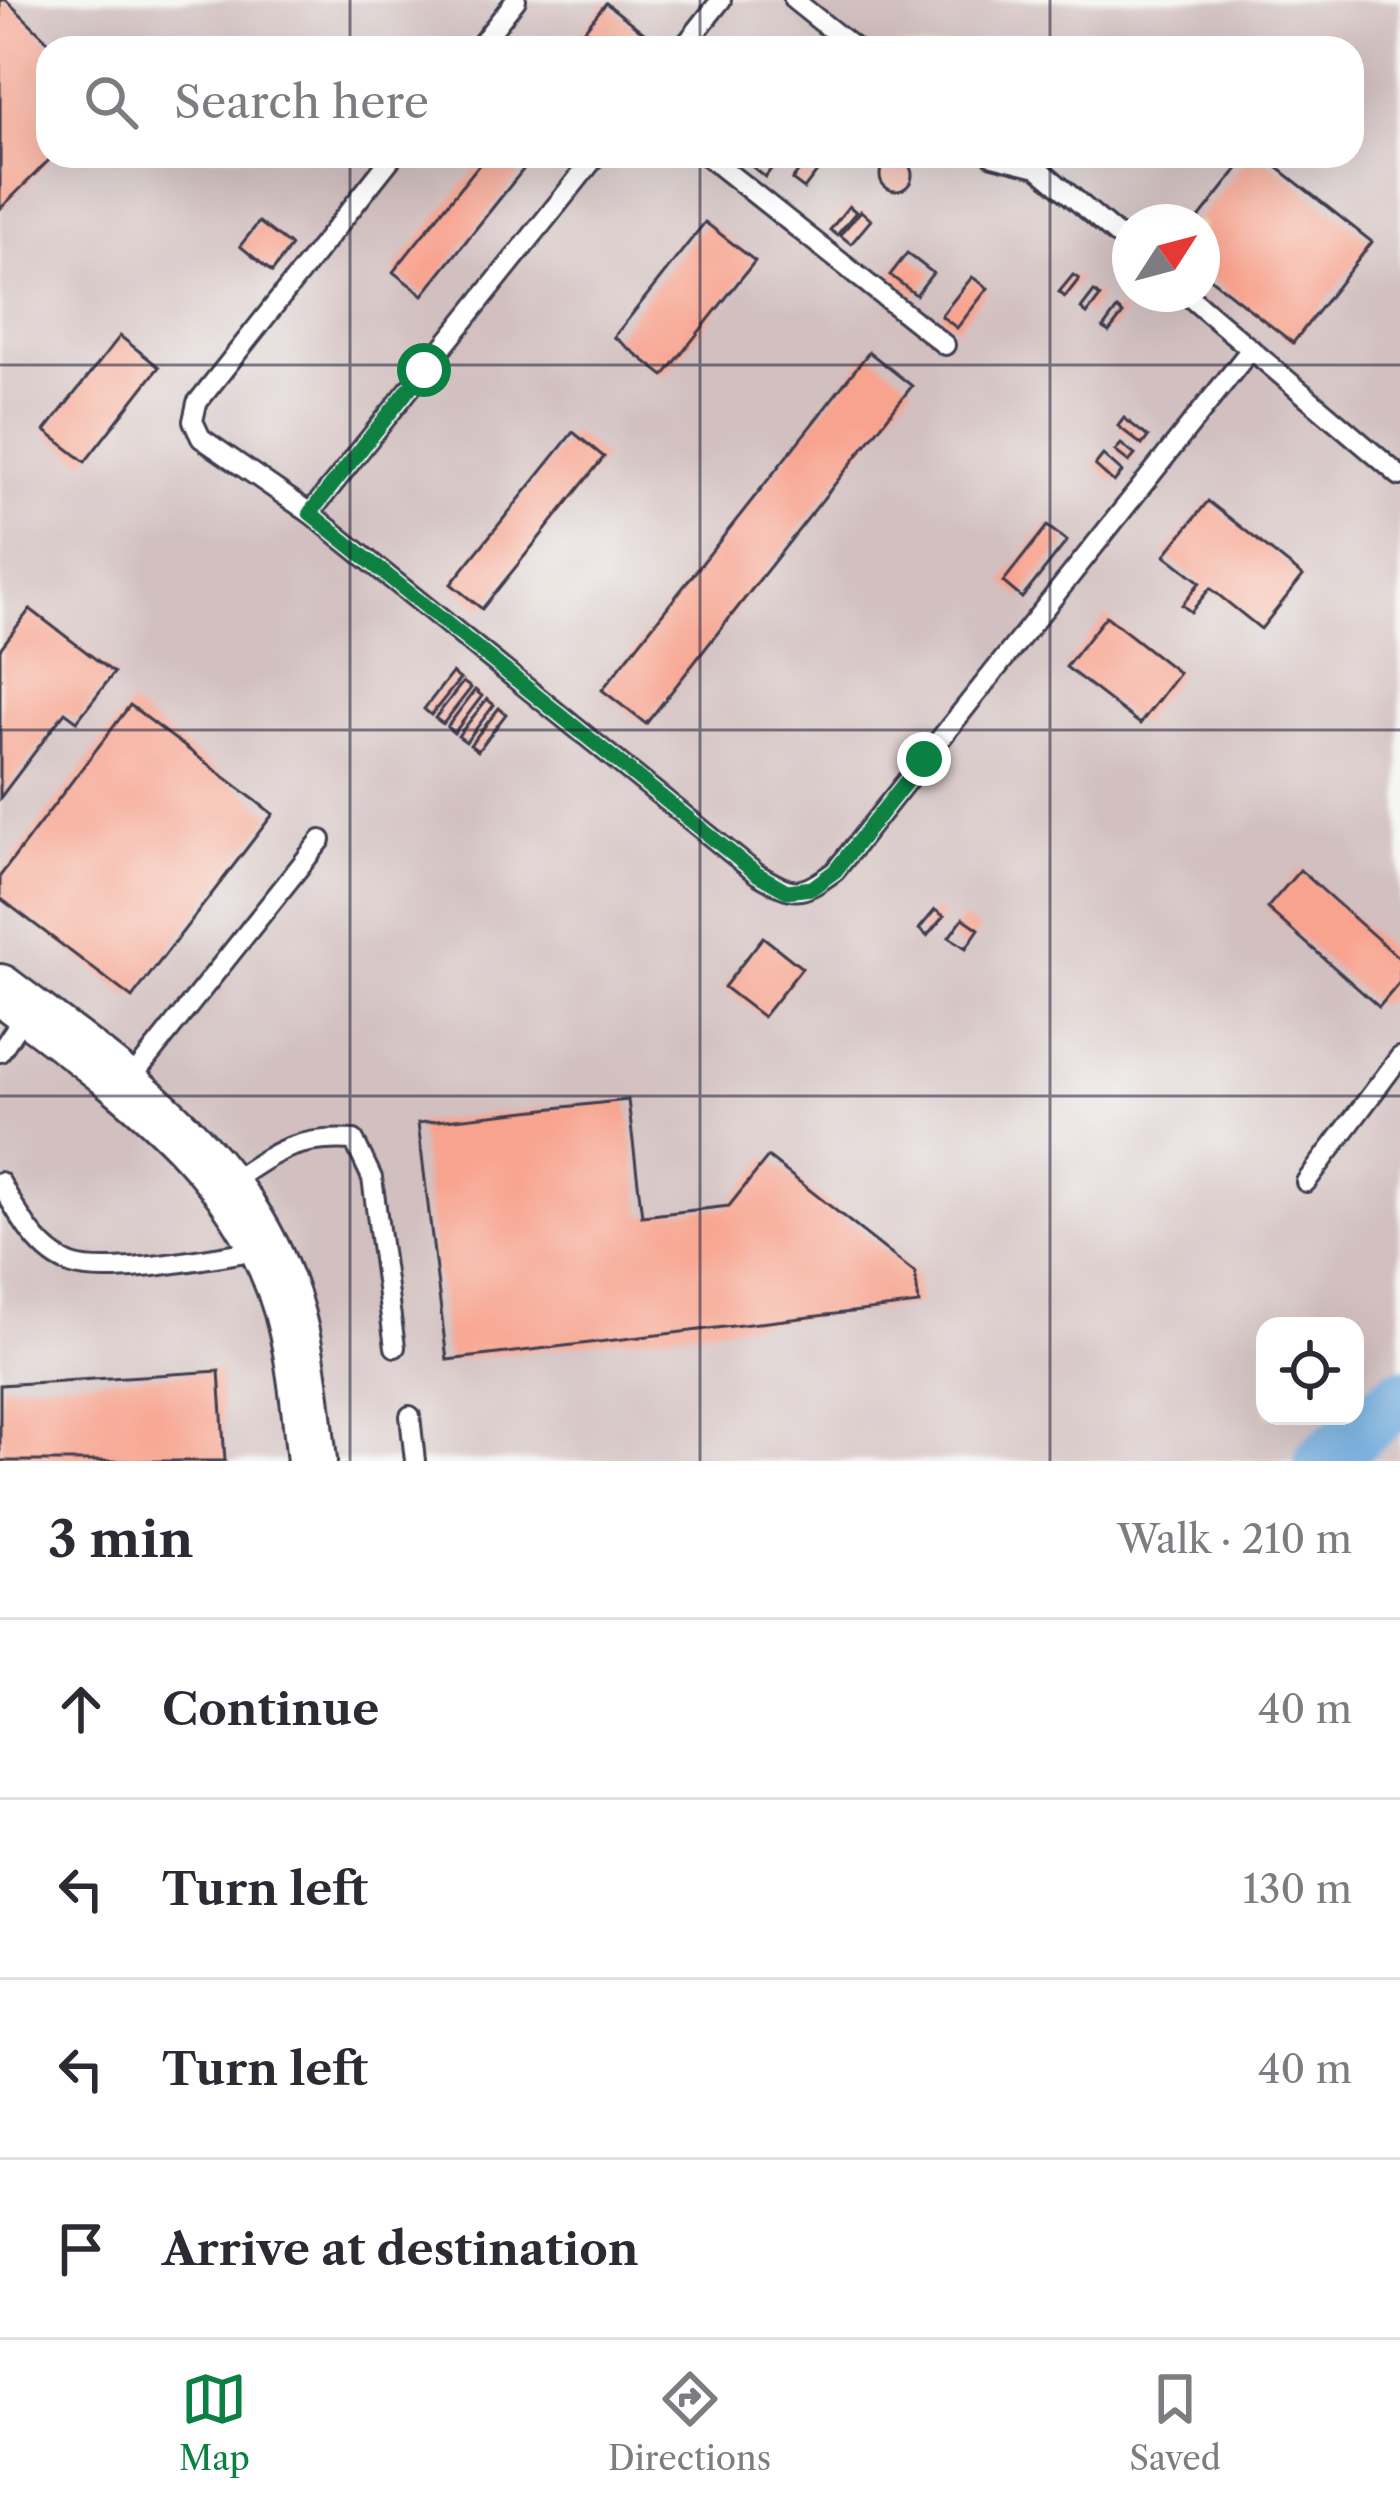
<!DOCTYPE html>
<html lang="en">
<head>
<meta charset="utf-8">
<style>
  body { margin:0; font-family:"Libre Caslon Text",serif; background:#f7f7f7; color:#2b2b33 }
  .controls { position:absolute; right:36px; bottom:36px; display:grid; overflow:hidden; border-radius:24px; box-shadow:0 12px 48px #0002 }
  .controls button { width:108px; height:108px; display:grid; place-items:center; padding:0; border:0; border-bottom:3px solid #e1e1e2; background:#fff; color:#2b2b33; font:60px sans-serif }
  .compass { position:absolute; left:1112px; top:204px; width:108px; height:108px; border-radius:50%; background:#fff; box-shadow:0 12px 48px #0002; rotate:54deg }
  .stop { position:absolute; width:36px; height:36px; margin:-27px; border:9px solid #0b8043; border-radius:50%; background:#fff }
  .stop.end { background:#0b8043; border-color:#fff; box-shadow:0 3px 12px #0008 }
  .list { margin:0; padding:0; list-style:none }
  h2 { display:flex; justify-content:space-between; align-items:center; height:156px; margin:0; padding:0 48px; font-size:51px }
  h2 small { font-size:39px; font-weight:400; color:#7c7c81 }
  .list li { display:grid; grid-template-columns:78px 1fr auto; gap:36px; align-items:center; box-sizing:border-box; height:180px; padding:0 48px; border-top:3px solid #e1e1e2 }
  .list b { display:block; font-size:45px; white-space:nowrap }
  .list em { font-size:39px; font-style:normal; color:#7c7c81 }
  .icon { flex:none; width:66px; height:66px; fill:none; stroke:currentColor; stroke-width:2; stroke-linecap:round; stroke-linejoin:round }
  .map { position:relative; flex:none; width:1400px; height:1461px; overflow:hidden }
  .search { position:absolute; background:#fff; box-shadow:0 12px 48px #0002; left:36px; right:36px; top:36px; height:132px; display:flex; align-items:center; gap:30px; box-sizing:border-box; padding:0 42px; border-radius:36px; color:#7c7c81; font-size:45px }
  .sheet { height:876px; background:#fff }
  nav { display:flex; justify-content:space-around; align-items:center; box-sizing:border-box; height:168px; border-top:3px solid #e1e1e2; background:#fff; font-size:33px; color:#7c7c81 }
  nav a { display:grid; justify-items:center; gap:6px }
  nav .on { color:#0b8043 }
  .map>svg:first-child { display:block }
  .industrial { fill:#d2bfc0; fill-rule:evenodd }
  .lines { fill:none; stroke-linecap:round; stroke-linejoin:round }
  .river { stroke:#6eaadf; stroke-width:57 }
  .building { fill:#f8a38e }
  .service-casing { stroke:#403e4f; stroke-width:24 }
  .tertiary-casing { stroke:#403e4f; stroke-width:54 }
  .service { stroke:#fff; stroke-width:18 }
  .tertiary { stroke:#fff; stroke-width:48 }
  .route { stroke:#0b8043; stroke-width:15 }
  .grid { fill:none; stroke:#22223b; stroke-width:3; stroke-opacity:0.55 }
</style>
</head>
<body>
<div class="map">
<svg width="1400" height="1461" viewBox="0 0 1400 1461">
  <rect width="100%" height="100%" fill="#f6f6f2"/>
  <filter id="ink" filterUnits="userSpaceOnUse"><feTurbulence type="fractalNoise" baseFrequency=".00833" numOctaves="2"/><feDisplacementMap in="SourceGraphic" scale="24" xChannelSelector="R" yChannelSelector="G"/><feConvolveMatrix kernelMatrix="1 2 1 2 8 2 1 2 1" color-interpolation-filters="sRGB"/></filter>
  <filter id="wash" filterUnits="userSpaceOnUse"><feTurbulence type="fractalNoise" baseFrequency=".004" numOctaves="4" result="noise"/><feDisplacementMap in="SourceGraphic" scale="48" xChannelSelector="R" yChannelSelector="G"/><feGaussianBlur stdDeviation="2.7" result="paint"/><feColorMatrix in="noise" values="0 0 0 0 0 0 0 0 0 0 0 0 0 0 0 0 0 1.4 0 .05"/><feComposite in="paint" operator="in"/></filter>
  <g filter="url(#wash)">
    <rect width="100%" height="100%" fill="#eae0be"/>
    <path class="industrial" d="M0 0H1400V1461H0ZM48 48H1352V156H48ZM1130 222H1202V294H1130ZM1265 1326H1355V1416H1265Z"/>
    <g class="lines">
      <path class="river" d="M1323 1461 1400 1397"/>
    </g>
    <g id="blocks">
      <g class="building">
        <path d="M0 0H6L55 48H48V156H53L0 209Z"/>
        <path d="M606 3 654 41 648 48H570Z"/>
        <path d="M486 156H534L423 295 393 272Z"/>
        <path d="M755 156H781L765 177 749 164Z"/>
        <path d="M1248 156H1263L1372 242 1293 343 1202 272V222H1196Z"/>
        <circle cx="896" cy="175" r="16"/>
        <path d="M807 160 819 169 804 189 792 180Z"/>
        <path d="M849 206 856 212 837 235 830 230Z"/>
        <path d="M861 211 871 220 851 244 840 235Z"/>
        <path d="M259 222 291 246 272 272 240 246Z"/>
        <path d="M705 222 755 261 664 376 614 337Z"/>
        <path d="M907 253 933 273 916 295 890 275Z"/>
        <path d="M1073 275 1079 279 1065 297 1059 292Z"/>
        <path d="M972 277 988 288 957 328 941 316Z"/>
        <path d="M1094 292 1100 297 1087 314 1081 309Z"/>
        <path d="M1117 309 1123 314 1109 332 1103 328Z"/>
        <path d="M120 336 159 367 85 462 45 431Z"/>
        <path d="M869 352 912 386 646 724 602 690Z"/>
        <path d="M1124 418 1148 437 1142 445 1118 426Z"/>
        <path d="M573 432 604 457 482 609 451 584Z"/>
        <path d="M1121 444 1135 455 1129 462 1115 451Z"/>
        <path d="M1103 455 1122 472 1114 482 1095 465Z"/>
        <path d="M1208 501 1303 576 1261 629 1210 588 1191 612 1182 605 1200 582 1165 555Z"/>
        <path d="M1047 526 1067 541 1022 598 1003 582Z"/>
        <path d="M30 609 114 673 77 721 65 712 0 798V649Z"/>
        <path d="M1106 616 1179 673 1140 724 1066 667Z"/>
        <path d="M452 673 460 679 431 715 424 709Z"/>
        <path d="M463 682 471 688 443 724 435 718Z"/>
        <path d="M475 690 482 696 454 733 447 727Z"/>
        <path d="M487 699 494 705 466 742 458 736Z"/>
        <path d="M130 705 273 814 132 998 0 898V876Z"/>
        <path d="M499 708 506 714 478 751 470 745Z"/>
        <path d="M1300 870 1400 959V982L1379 1007 1267 908Z"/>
        <path d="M935 910 944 916 927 936 919 929Z"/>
        <path d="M963 918 979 929 966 948 949 937Z"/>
        <path d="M763 937 802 968 763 1017 724 987Z"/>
        <path d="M628 1100 642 1216 729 1206 768 1157 915 1273 919 1304 447 1360 418 1123Z"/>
        <path d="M219 1371 225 1461H0V1385Z"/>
      </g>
    </g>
  </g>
  <g filter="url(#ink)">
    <use href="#blocks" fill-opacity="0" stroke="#403e4f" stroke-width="3"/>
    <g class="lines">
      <g class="service-casing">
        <g id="service">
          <path d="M794 0 854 48"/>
          <path d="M478 48 516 0"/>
          <path d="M683 48 721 0"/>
          <path d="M596 156 310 513 757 874C795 896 799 897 835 871L1251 349"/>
          <path d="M707 156 945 345"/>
          <path d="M993 156 1037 167 1130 246"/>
          <path d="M1186 294 1400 476"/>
          <path d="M310 513 201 438 193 421 197 403 393 156"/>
          <path d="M0 1052 28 1010"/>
          <path d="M126 1085 321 840"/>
          <path d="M0 1182C17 1212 37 1253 72 1265 109 1278 216 1256 259 1250"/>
          <path d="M1306 1182 1400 1057"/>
          <path d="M226 1185C274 1153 294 1136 354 1140L372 1178 395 1347"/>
          <path d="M410 1416 415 1461"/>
        </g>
      </g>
      <g class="tertiary-casing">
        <path id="tertiary" d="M0 989C124 1083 259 1170 294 1332 304 1375 307 1418 312 1461"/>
      </g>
      <use href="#service" class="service"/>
      <use href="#tertiary" class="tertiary"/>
    </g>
  </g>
  <g class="lines" filter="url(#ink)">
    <path class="route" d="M424 370 310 513 757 874 787 891 812 888 835 871 924 759"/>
  </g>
  <path class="grid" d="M350 0V48M700 0V48M1050 0V48M350 156V1461M700 156V1461M1050 156V1461M0 365H1400M0 730H1400M0 1096H1400"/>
</svg>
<div class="controls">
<button><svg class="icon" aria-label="locate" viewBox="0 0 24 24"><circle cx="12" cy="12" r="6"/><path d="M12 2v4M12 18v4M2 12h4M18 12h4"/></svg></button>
</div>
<svg class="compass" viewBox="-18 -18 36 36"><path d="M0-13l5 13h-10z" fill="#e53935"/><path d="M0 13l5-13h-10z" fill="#7c7c81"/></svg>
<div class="stop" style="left:424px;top:370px"></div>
<div class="stop end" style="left:924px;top:759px"></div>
<div class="search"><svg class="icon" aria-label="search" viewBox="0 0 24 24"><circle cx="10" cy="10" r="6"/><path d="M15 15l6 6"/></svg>Search here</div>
</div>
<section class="sheet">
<h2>3 min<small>Walk · 210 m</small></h2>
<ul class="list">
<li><svg class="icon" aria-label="ahead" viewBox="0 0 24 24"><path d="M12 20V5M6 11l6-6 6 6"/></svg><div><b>Continue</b></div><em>40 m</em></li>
<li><svg class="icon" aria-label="left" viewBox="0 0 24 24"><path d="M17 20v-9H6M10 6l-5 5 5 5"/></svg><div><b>Turn left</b></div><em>130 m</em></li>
<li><svg class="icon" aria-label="left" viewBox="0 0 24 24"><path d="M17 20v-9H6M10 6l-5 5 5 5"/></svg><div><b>Turn left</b></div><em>40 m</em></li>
<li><svg class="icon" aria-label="arrive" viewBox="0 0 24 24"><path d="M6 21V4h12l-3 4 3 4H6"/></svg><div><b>Arrive at destination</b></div></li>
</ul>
</section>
<nav>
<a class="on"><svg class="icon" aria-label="map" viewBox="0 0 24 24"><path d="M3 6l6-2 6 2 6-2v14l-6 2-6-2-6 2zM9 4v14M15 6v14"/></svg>Map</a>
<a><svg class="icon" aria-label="directions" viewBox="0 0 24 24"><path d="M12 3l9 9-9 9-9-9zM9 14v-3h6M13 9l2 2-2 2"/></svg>Directions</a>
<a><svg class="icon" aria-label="saved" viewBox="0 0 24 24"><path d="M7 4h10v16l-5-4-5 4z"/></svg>Saved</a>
</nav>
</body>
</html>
